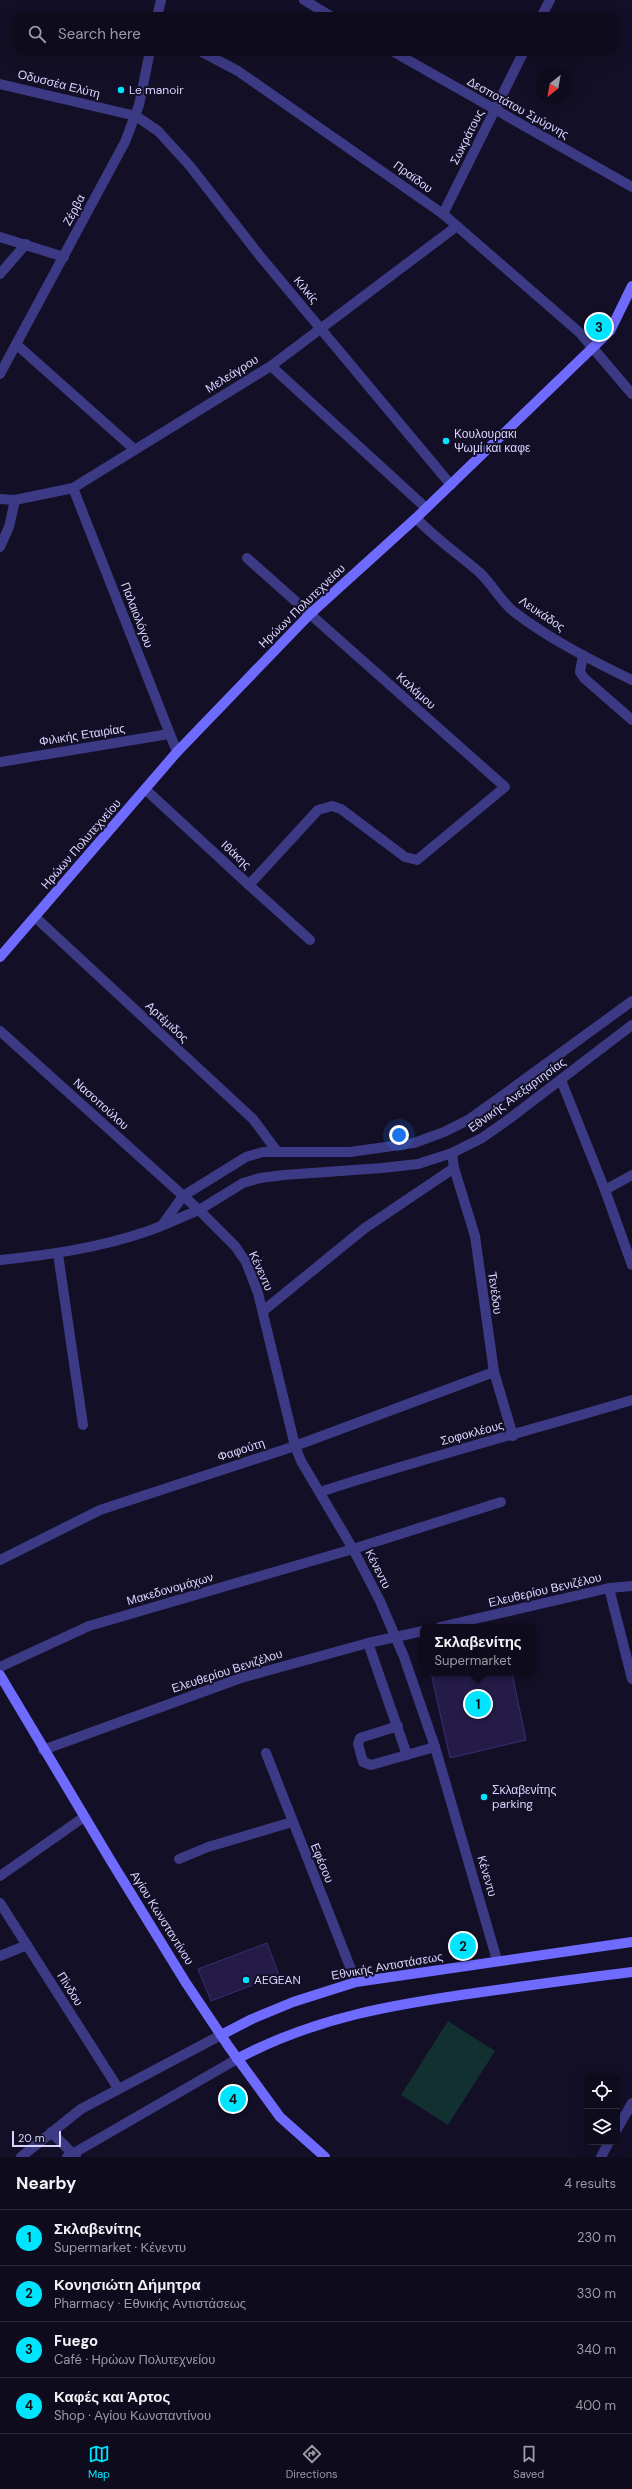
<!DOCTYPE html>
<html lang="en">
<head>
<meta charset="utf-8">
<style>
  body { margin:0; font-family:"DM Sans",sans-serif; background:#1c1929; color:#f1f3f6 }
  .controls { position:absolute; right:12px; bottom:12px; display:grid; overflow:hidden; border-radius:8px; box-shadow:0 4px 16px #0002 }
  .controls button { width:36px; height:36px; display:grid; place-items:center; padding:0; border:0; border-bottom:1px solid #2e2b3b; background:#0e0b1c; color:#f1f3f6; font:20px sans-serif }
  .compass { position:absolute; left:536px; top:68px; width:36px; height:36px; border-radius:50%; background:#0e0b1c; box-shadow:0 4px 16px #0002; rotate:211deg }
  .scale { position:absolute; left:12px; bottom:10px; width:49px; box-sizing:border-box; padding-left:4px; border:2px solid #d9d4ff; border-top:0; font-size:11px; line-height:14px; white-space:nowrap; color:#d9d4ff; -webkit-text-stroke:3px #130f26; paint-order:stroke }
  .you { position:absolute; left:399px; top:1135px; width:14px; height:14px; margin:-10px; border:3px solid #fff; border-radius:50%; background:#1a73e8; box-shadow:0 0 0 6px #1a73e833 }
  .badge { display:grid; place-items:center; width:26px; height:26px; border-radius:50%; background:#00e5ff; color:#111; font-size:13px; font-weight:700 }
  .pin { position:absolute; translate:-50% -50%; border:2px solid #fff; box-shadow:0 1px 4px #0006 }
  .popup { position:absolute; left:420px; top:1624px; width:116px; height:52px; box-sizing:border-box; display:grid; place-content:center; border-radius:8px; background:#0e0b1c; filter:drop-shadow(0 1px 3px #0005); font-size:13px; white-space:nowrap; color:#9b9ba3 }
  .popup b { font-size:15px; color:#f1f3f6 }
  .popup::after { content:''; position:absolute; left:50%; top:100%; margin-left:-8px; border:8px solid transparent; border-top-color:#0e0b1c }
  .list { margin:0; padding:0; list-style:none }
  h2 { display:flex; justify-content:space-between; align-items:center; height:52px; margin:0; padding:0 16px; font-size:17px }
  h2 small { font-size:13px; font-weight:400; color:#9b9ba3 }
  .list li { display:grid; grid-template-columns:26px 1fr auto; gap:12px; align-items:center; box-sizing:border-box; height:56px; padding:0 16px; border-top:1px solid #2e2b3b }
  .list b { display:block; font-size:15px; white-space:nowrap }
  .list p { margin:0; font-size:13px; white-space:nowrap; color:#9b9ba3 }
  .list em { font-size:13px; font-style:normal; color:#9b9ba3 }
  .icon { flex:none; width:22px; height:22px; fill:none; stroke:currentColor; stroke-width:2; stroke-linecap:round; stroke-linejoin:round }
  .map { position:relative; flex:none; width:632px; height:2157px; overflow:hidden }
  .search { position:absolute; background:#0e0b1c; box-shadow:0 4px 16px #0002; left:12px; right:12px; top:12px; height:44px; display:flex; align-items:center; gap:10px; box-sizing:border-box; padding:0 14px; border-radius:16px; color:#9b9ba3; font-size:15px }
  .sheet { height:276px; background:#0e0b1c }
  nav { display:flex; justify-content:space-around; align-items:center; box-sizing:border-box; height:56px; border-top:1px solid #2e2b3b; background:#0e0b1c; font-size:11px; color:#9b9ba3 }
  nav a { display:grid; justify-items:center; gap:2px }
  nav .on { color:#00e5ff }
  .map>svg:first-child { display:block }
  .green { fill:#12302f }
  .building { fill:#241b47; stroke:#3b2d73 }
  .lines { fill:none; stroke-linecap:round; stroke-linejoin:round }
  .service { stroke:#3d3a85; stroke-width:10 }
  .pedestrian { stroke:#3d3a85; stroke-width:10 }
  .minor { stroke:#3d3a85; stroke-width:10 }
  .tertiary { stroke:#3d3a85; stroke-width:10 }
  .secondary { stroke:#6f6bff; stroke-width:10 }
  .poi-dot { fill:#00e5ff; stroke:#130f26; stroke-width:1.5 }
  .labels { text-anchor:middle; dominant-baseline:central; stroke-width:4; stroke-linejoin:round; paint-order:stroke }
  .street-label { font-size:12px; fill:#d9d4ff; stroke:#130f26 }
  .poi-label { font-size:12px; fill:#d9d4ff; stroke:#130f26; text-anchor:start }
</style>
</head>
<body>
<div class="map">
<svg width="632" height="2157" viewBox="0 0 632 2157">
  <rect width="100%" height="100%" fill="#130f26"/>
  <path class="green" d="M448 2021 495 2051 448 2125 401 2095Z"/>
  <g class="building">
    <path d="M431 1673H512L526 1740 450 1758Z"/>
    <path d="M267 1943 279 1975 211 2001 198 1969Z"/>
  </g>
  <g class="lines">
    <g class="service">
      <path d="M0 547 9 527 15 500"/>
      <path d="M247 558 310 614"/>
      <path d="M583 655 580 672 584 678 632 720"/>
      <path d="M249 885 310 940"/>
      <path d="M605 1190 632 1265"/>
      <path d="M368 1643 407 1755"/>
      <path d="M398 1726 360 1738 358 1744 363 1762 371 1765 435 1747"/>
    </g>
    <g class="pedestrian">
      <path d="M0 237 64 257"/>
      <path d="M0 274 26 244"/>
    </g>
    <g class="minor">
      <path d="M304 0 332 17"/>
      <path d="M157 17 161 0"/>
      <path d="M541 17 550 0"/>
      <path d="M200 51 238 71 443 214 580 333 632 394"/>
      <path d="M392 51 632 187"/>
      <path d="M443 214 524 51"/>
      <path d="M16 344 134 449"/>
      <path d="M271 366 426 508"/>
      <path d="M0 374 125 142 139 105 150 51"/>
      <path d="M73 488 177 752"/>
      <path d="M0 499 15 500 73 488 271 366 457 226"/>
      <path d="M416 518C436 539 458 554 479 572 492 584 500 600 513 611 549 639 591 660 632 680"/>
      <path d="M0 762 169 734"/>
      <path d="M145 789 249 885 318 810 332 806 341 809 405 857 417 860 505 787 310 614"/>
      <path d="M35 917 253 1119 276 1150"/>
      <path d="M561 1080 605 1190 632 1175"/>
      <path d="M452 1153 454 1168 475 1236 494 1372 513 1436"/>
      <path d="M163 1224 183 1196"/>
      <path d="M58 1254 83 1425"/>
      <path d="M0 1260C49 1255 98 1248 145 1232 163 1226 181 1217 199 1210"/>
      <path d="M263 1311 365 1228 454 1168"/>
      <path d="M320 1492C423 1458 528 1431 632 1400"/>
      <path d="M0 1560 100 1510 295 1446 494 1372"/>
      <path d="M609 1588 632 1679"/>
      <path d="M440 1627 609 1588 632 1586"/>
      <path d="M0 1667 89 1626 353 1549 501 1502"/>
      <path d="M43 1750 241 1678 368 1643 423 1631"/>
      <path d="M266 1753 356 1982"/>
      <path d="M179 1859 208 1847 292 1822"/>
      <path d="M0 1876 84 1817"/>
      <path d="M0 1903 118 2088"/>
      <path d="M0 1956 27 1945"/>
      <path d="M617 2129 632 2103"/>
      <path d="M51 2132 76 2157"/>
      <path d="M21 2157 81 2109 221 2035"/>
      <path d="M67 2157 237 2059"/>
      <path d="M601 2157 609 2142"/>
    </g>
    <g class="tertiary">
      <path d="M0 84 136 116 158 131 190 166 260 256 451 485"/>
      <path d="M0 1031 199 1210 235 1246 246 1262 258 1293 295 1446 301 1461 353 1549 380 1601 404 1657 435 1747 497 1960"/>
      <path d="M183 1196 246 1157 263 1152H350L414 1143 444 1132 468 1120 506 1093 632 1001"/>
      <path d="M199 1210 243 1183 260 1178 284 1175 382 1168 418 1164 452 1153 482 1138 509 1119 632 1025"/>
    </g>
    <g class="secondary">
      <path d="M0 957 177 752 310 614 416 518 610 331 632 286"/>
      <path d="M0 1675 111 1861 186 1983 229 2047 280 2117 325 2157"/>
      <path d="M221 2035 252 2019 293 2002 356 1982 632 1942"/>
      <path d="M237 2059C315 2017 396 2004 482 1992 532 1985 582 1978 632 1972"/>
    </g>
  </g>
  <g class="poi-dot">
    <circle cx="121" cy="90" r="4"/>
    <circle cx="446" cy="441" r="4"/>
    <circle cx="484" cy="1797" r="4"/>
    <circle cx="246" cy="1980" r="4"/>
  </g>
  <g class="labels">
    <g class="street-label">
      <text transform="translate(59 84) rotate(14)">Οδυσσέα Ελύτη</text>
      <text transform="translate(518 108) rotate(29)">Δεσποτάτου Σμύρνης</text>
      <text transform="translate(467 137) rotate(-63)">Σωκράτους</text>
      <text transform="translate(413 177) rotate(36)">Πραϊδου</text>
      <text transform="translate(74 210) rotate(-62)">Ζέρβα</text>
      <text transform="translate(306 290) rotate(50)">Κιλκίς</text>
      <text transform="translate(232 374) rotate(-32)">Μελεάγρου</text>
      <text transform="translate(302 606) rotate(-44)">Ηρώων Πολυτεχνείου</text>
      <text transform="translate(542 614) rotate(34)">Λευκάδος</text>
      <text transform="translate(137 615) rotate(69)">Παλαιολόγου</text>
      <text transform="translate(416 691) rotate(42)">Καλάμου</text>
      <text transform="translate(82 735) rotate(-9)">Φιλικής Εταιρίας</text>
      <text transform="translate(81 844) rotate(-49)">Ηρώων Πολυτεχνείου</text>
      <text transform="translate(236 855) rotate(43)">Ιθάκης</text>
      <text transform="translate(167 1022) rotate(43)">Αρτέμιδος</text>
      <text transform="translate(517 1095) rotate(-36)">Εθνικής Ανεξαρτησίας</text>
      <text transform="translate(101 1104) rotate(42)">Νασοπούλου</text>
      <text transform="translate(261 1271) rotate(66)">Κένεντυ</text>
      <text transform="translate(495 1293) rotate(82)">Τενέδου</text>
      <text transform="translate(472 1433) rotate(-15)">Σοφοκλέους</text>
      <text transform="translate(241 1450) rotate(-18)">Φαφούτη</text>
      <text transform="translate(378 1569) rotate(63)">Κένεντυ</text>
      <text transform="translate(170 1589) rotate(-16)">Μακεδονομάχων</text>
      <text transform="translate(545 1590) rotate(-13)">Ελευθερίου Βενιζέλου</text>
      <text transform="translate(227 1671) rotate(-18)">Ελευθερίου Βενιζέλου</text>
      <text transform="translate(322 1863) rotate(68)">Εφέσου</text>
      <text transform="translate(487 1876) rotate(74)">Κένεντυ</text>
      <text transform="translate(162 1918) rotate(58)">Αγίου Κωνσταντίνου</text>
      <text transform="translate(387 1966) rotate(-10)">Εθνικής Αντιστάσεως</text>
      <text transform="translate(70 1989) rotate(58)">Πίνδου</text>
    </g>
    <g class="poi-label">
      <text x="129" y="90">Le manoir</text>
      <text x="454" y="434">Κουλουρακι<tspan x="454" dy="14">Ψωμί και καφε</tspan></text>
      <text x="492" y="1790">Σκλαβενίτης<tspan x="492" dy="14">parking</tspan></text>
      <text x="254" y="1980">AEGEAN</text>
    </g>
  </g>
</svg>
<div class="controls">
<button><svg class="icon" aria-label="locate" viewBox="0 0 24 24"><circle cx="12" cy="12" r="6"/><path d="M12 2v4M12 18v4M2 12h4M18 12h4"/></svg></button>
<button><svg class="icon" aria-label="layers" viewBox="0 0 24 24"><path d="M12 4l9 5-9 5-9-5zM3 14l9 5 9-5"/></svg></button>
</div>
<svg class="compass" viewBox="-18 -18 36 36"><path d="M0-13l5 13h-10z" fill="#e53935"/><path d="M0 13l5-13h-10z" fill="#9b9ba3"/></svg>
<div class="scale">20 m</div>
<div class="you"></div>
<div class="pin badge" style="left:478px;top:1704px">1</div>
<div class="popup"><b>Σκλαβενίτης</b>Supermarket</div>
<div class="pin badge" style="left:463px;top:1946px">2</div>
<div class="pin badge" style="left:599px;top:327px">3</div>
<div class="pin badge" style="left:233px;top:2099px">4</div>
<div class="search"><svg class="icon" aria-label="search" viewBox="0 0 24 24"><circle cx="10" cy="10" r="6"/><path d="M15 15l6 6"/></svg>Search here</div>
</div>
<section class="sheet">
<h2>Nearby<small>4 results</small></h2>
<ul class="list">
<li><span class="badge">1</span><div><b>Σκλαβενίτης</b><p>Supermarket · Κένεντυ</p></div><em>230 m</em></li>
<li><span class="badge">2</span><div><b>Κονησιώτη Δήμητρα</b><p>Pharmacy · Εθνικής Αντιστάσεως</p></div><em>330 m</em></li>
<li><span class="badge">3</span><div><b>Fuego</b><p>Café · Ηρώων Πολυτεχνείου</p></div><em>340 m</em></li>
<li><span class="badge">4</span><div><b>Καφές και Άρτος</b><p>Shop · Αγίου Κωνσταντίνου</p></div><em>400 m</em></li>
</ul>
</section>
<nav>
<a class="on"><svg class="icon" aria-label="map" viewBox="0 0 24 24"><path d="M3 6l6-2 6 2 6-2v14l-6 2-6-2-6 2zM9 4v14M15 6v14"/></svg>Map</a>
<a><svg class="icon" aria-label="directions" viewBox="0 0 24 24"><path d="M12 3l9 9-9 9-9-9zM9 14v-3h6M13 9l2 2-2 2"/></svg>Directions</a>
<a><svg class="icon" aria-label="saved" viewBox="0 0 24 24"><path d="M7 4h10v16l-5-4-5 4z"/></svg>Saved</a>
</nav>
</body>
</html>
